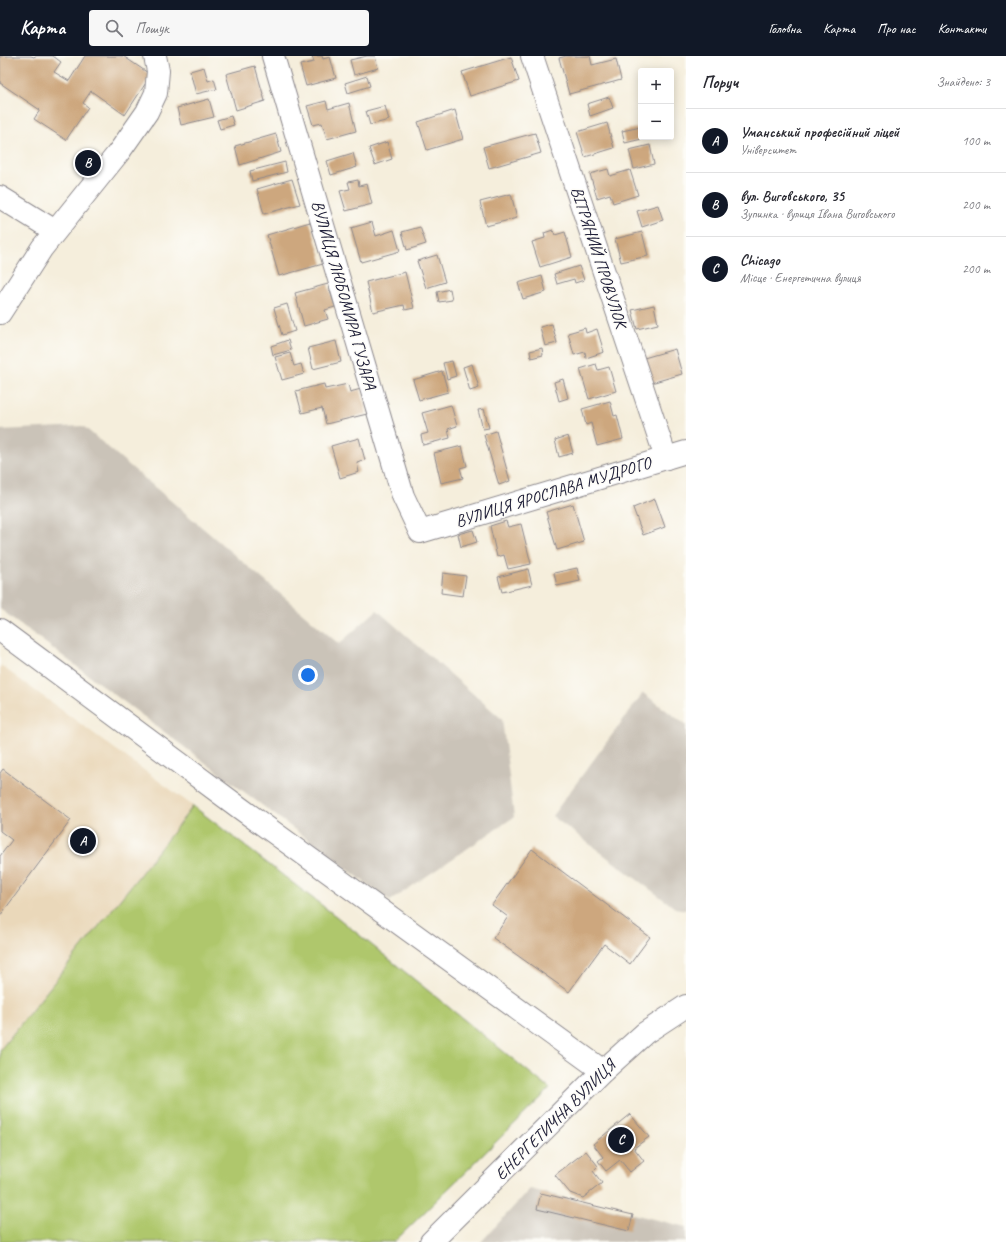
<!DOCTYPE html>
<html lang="uk">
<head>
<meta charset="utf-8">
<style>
  body { margin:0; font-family:Caveat,sans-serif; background:#f7f7f7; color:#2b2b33 }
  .controls { position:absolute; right:12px; top:12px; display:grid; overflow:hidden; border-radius:4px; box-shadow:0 2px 10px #0003 }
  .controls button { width:36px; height:36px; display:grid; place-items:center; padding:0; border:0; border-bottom:1px solid #e1e1e2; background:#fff; color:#2b2b33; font:20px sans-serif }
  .you { position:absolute; left:308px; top:619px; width:14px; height:14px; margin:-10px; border:3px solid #fff; border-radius:50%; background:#1a73e8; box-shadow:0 0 0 6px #1a73e833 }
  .badge { display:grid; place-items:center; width:26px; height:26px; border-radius:50%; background:#111827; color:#fff; font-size:13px; font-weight:700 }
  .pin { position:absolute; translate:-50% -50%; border:2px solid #fff; box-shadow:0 1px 4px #0006 }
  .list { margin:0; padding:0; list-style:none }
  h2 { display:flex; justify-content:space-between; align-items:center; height:52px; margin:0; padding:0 16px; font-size:17px }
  h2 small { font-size:13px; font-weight:400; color:#7c7c81 }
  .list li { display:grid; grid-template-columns:26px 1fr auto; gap:12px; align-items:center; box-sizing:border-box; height:64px; padding:0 16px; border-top:1px solid #e1e1e2 }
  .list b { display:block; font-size:15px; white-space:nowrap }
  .list p { margin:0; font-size:13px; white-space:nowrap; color:#7c7c81 }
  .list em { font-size:13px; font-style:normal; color:#7c7c81 }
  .icon { flex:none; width:22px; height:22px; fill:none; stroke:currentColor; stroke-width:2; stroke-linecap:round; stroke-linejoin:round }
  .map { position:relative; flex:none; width:686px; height:1186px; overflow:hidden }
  header { display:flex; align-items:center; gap:24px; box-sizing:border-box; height:56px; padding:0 20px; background:#111827; color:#fff }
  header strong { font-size:19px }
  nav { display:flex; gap:22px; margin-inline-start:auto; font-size:14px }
  .search { width:280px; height:36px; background:#f7f7f7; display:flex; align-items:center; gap:10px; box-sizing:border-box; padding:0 14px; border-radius:4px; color:#7c7c81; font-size:15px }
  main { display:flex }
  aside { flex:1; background:#fff }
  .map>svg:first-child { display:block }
  .built { fill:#ead8ba }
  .industrial { fill:#cac3b8 }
  .green { fill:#afc76c; stroke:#687454 }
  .building { fill:#cda77e }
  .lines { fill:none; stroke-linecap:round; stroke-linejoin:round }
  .minor-casing { stroke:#8c888c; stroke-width:24 }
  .major-casing { stroke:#8c888c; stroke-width:24 }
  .minor { stroke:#fff; stroke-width:22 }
  .major { stroke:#fff; stroke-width:22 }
  .labels { text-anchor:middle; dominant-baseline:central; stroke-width:3; stroke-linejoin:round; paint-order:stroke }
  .street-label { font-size:17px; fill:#22223b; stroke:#fdfcf7 }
</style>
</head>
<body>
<header>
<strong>Карта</strong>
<div class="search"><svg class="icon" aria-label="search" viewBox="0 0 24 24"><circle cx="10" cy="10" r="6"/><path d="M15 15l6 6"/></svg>Пошук</div>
<nav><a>Головна</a><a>Карта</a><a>Про нас</a><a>Контакти</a></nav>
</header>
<main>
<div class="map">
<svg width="686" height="1186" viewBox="0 0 686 1186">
  <rect width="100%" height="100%" fill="#fdfcf7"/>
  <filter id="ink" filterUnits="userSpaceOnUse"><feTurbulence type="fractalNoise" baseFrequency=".025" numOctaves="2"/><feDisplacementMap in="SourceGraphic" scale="8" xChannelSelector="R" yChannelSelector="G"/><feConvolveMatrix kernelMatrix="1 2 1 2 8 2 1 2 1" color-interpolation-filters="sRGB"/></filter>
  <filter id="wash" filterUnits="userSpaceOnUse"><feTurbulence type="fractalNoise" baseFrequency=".012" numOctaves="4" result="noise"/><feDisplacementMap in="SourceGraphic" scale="16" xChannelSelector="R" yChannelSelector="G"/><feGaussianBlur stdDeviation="0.9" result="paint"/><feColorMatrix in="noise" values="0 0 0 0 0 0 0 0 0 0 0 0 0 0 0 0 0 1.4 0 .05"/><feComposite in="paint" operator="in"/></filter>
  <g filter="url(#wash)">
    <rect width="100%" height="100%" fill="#f5eedc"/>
    <path class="built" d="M0 609 193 750 138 821 0 994Z"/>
    <g class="industrial">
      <path d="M83 370 339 588 377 554 502 663 514 761 390 845 0 553V374Z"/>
      <path d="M643 637 686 669V854L675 852 552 760Z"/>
      <path d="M530 1133 686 1171V1186H481Z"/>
    </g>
    <path class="green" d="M193 750 337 861 550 1033 394 1186H0V994L138 821Z"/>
    <g id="blocks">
      <g class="building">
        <path d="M0 0H31L34 1 35 0H53L61 6 54 16 69 25 85 0H123L151 19 125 59 91 35 83 47 88 51 66 84 34 63 40 54 0 27Z"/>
        <path d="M312 0H322L323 3 330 1 336 22 306 30 300 9 314 6Z"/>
        <path d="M367 0H375L378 12 354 19 350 4Z"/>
        <path d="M566 0H590L592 9 616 3 621 24 569 38 559 2Z"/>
        <path d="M511 1 519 25 470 40 462 16Z"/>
        <path d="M255 10 265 45 236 54 226 18Z"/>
        <path d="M204 11 208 25 214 23 217 33 196 38 190 15Z"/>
        <path d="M367 20 370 30 348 37 345 27Z"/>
        <path d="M609 41 613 52 590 60 587 48Z"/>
        <path d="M209 43 214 61 181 69 177 52Z"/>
        <path d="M326 45 328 53 349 47 356 75 327 83 322 67 313 69 307 50Z"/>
        <path d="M385 50 389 64 370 69 366 55Z"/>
        <path d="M455 54 463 83 427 94 418 66Z"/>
        <path d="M231 60 234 69 220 73 217 64Z"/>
        <path d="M607 67 614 92 585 101 577 76Z"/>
        <path d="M641 71V81L646 82 625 87 622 75Z"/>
        <path d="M535 77 541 97 489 112 483 91Z"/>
        <path d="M276 78 281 96 240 109 235 90Z"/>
        <path d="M387 86 392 103 375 109 369 92Z"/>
        <path d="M650 89 654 108 634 113 629 94Z"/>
        <path d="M353 97 357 111 331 119 327 105Z"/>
        <path d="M285 106 287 116 252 125 250 115Z"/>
        <path d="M608 113 610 120 630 114 638 139 613 147 610 138 597 142 590 118Z"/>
        <path d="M292 123 300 148 264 158 257 133Z"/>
        <path d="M358 124 359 130 367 128 372 148 346 155 340 135 350 133 348 126Z"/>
        <path d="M511 138 517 162 486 170 480 146Z"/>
        <path d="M658 149 663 164 642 171 637 155Z"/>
        <path d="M310 166 323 208 279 220 267 179Z"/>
        <path d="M372 166 376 180 394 174 400 195 361 206 351 172Z"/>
        <path d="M420 171 426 188 407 194 402 176Z"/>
        <path d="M553 174 555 179 565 176 572 201 540 211 532 186 545 182 544 177Z"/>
        <path d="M642 176 648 200 621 206 615 183Z"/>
        <path d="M437 199 445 226 426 232 417 205Z"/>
        <path d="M579 210 584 224 575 227 574 223 557 228 554 218Z"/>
        <path d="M405 216 414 252 405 254 404 249 373 256 366 226Z"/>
        <path d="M542 220 546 236 523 243 518 227Z"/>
        <path d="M328 228 335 251 325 254 328 263 304 270 295 237Z"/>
        <path d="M450 233 452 244 439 246 437 236Z"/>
        <path d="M287 248 295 275 282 279 274 252Z"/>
        <path d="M654 249 658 268 637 273 632 254Z"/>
        <path d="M552 268 557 287 545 290 540 271Z"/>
        <path d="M585 272 586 277 597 273 604 296 586 302 585 296 574 299 568 277Z"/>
        <path d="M288 284 291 294 273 299 271 290Z"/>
        <path d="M336 285 341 306 313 313 308 292Z"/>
        <path d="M542 292 543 299 531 302 530 295Z"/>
        <path d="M675 293 682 318 651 327 644 302Z"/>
        <path d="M290 297 294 310 301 308 304 318 282 324 275 301Z"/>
        <path d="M452 305 456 320 447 323 443 307Z"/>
        <path d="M472 308 479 332 470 335 463 311Z"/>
        <path d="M596 308 598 314 609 311 616 335 589 343 580 313Z"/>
        <path d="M442 315 448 336 419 344 413 324Z"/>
        <path d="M563 323 568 342 559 345 554 326Z"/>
        <path d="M324 328 325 333 348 328 350 336 361 333 367 358 326 368 322 352 302 357 296 335Z"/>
        <path d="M610 345 614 360 617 359 623 383 597 390 591 367 586 369 582 353Z"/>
        <path d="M451 349 457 370 448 373 450 382 423 389 421 379 428 377 422 357Z"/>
        <path d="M484 353 489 372 483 373 478 354Z"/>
        <path d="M496 375 510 425 499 429 484 379Z"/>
        <path d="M568 380 573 397 559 401 555 384Z"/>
        <path d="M359 382 365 404 357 407 359 416 340 422 331 390Z"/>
        <path d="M462 390 467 410 460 412 463 422 441 427 434 397Z"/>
        <path d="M655 443 665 471 643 479 633 452Z"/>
        <path d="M573 448 584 486 557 494 546 456Z"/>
        <path d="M506 465 508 471 521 468 531 508 508 513 504 499 497 501 490 470Z"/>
        <path d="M473 474 477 486 461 491 458 478Z"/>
        <path d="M577 512 580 525 557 530 554 517Z"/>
        <path d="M528 513 532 529 502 536 498 521Z"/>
        <path d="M443 517 466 520 463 540 441 537Z"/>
        <path d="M3 713 71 764 0 860V800L12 784 0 775V717Z"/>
        <path d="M532 793 650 881 630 908 604 888 569 936 493 882 508 861 492 849Z"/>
        <path d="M630 1058 649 1081 634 1092 644 1105 630 1116 620 1104 606 1115 598 1105 603 1101 593 1088Z"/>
        <path d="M586 1095 598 1110 593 1115 602 1127 583 1142 570 1137 555 1119Z"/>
        <path d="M541 1137 633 1159 629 1175 537 1153Z"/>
      </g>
    </g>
  </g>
  <g filter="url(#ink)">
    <use href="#blocks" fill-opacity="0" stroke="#8c888c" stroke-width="1"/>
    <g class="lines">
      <g class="minor-casing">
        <g id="minor">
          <path d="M273 0 403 440 420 476 686 396"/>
          <path d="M532 0 666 402"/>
          <path d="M0 141 55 175"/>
          <path d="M0 257 42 192 119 96 147 56 156 37 158 15 155 0"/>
          <path d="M0 574 240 752 603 1015"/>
        </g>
      </g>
      <g class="major-casing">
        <path id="major" d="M431 1186 603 1015 645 977 686 950"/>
      </g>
      <use href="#minor" class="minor"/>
      <use href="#major" class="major"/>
    </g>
  </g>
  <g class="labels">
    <g class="street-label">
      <text transform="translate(599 201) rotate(72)">ВІТРЯНИЙ ПРОВУЛОК</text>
      <text transform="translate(344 239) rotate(74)">ВУЛИЦЯ ЛЮБОМИРА ГУЗАРА</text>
      <text transform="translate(553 436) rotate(-17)">ВУЛИЦЯ ЯРОСЛАВА МУДРОГО</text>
      <text transform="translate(555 1064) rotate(-45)">ЕНЕРГЕТИЧНА ВУЛИЦЯ</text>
    </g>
  </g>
</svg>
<div class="controls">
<button>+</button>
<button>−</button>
</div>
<div class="you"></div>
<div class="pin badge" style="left:83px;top:785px">A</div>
<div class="pin badge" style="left:88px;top:107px">B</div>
<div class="pin badge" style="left:621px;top:1084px">C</div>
</div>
<aside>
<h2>Поруч<small>Знайдено: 3</small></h2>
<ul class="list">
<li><span class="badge">A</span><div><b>Уманський професійний ліцей</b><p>Університет</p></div><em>100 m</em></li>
<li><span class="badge">B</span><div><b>вул. Виговського, 35</b><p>Зупинка · вулиця Івана Виговського</p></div><em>200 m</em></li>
<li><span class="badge">C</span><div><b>Chicago</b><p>Місце · Енергетична вулиця</p></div><em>200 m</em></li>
</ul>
</aside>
</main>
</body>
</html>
